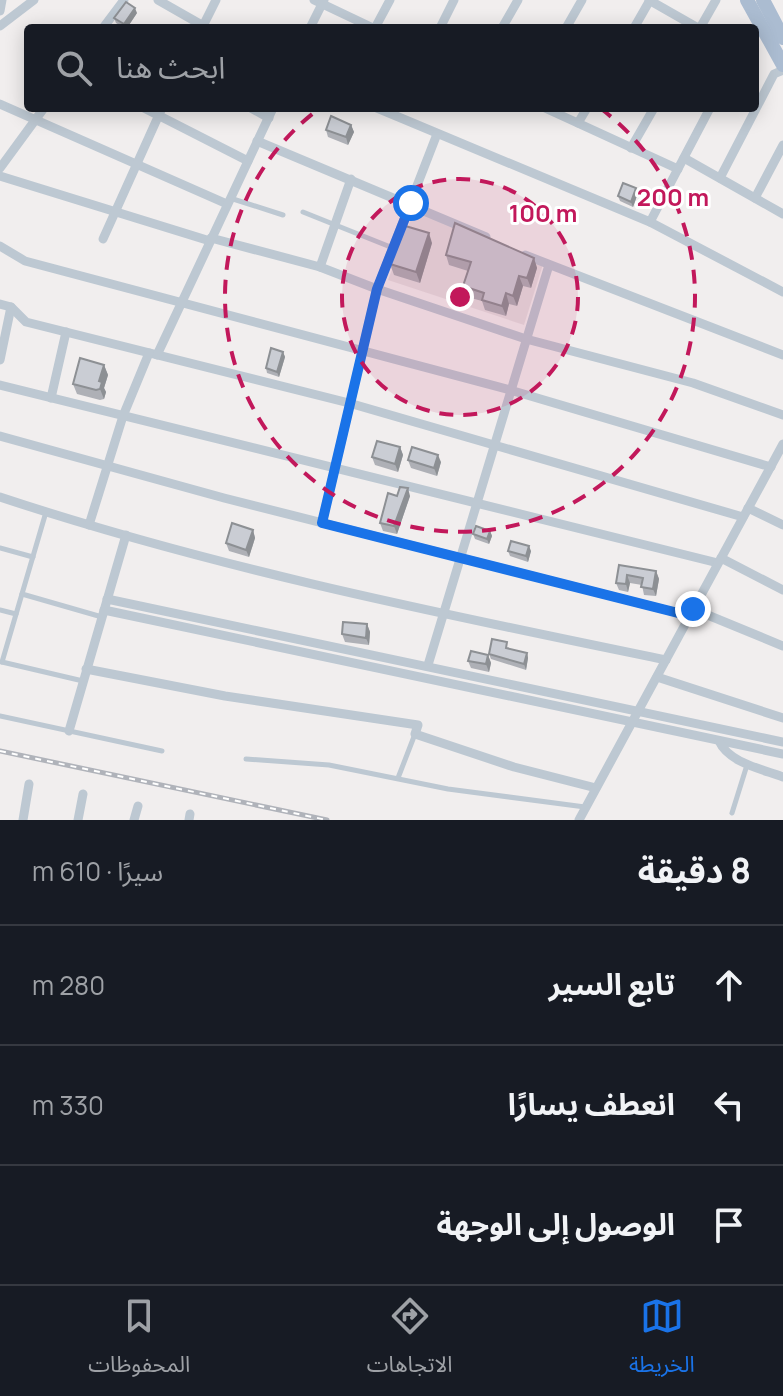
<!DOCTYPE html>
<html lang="ar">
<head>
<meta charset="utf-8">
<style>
  body { margin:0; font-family:Manrope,"Noto Sans Arabic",sans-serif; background:#20242c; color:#f1f3f6; direction:rtl }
  .stop { position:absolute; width:24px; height:24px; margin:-18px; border:6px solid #1a73e8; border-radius:50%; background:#fff }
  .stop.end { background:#1a73e8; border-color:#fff; box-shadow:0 2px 8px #0008 }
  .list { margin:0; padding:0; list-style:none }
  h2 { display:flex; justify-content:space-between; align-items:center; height:104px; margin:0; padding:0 32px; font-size:34px }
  h2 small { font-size:26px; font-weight:400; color:#9ea1a6 }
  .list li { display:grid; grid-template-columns:52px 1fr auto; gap:24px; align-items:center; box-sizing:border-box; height:120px; padding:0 32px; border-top:2px solid #363941 }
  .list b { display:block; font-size:30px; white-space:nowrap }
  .list em { font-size:26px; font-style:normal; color:#9ea1a6 }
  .icon { flex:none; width:44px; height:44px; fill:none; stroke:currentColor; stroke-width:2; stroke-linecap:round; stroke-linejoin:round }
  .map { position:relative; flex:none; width:783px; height:820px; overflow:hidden; direction:ltr }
  .search { position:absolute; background:#171b24; box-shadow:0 4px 20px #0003; left:24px; right:24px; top:24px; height:88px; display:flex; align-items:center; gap:20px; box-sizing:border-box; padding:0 28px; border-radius:8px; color:#9ea1a6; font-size:30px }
  .sheet { height:464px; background:#171b24 }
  nav { display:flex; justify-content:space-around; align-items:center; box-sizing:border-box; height:112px; border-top:2px solid #363941; background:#171b24; font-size:22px; color:#9ea1a6 }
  nav a { display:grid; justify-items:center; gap:4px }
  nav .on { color:#1a73e8 }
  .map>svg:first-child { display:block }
  .education { fill:#e3dfe0 }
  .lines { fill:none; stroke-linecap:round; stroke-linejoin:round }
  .lane { stroke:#bdc8d2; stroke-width:5 }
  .street { stroke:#bdc8d2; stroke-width:9 }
  .primary { stroke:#abbcd1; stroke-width:14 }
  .rail-casing { stroke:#b0b3ba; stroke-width:5 }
  .rail { stroke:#fff; stroke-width:2; stroke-dasharray:6; stroke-linecap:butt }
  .wall { fill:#aeb0b6 }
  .shaded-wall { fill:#8d9094 }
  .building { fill:#cacdd4; stroke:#8d9094; stroke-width:2 }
  .route { stroke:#1a73e8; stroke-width:10 }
  .ring { fill:none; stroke:#c2185b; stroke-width:4; stroke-dasharray:14 10 }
  .centre { fill:#c2185b; stroke:#fff; stroke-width:4 }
  .ring-label { font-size:24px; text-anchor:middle; font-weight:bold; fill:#c2185b; stroke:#fff; stroke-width:6; stroke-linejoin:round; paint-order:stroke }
</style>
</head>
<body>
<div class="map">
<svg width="783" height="820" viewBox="0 0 783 820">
  <rect width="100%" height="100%" fill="#f1eeee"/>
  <path class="education" d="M414 211 544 261 524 325 388 280Z"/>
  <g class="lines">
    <g class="lane">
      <path d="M230 198 283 215"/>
      <path d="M303 212 393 248"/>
      <path d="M0 548 33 557"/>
      <path d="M22 594 102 617"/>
      <path d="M0 610 16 614"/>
      <path d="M2 662 46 512"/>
      <path d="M2 662 83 681"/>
      <path d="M0 716 162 751"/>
      <path d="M246 759 329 765 448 789 585 807"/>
      <path d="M398 778 415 734"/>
      <path d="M732 813 747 765"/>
    </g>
    <g class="street">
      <path d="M158 0 207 28"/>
      <path d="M314 0 373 28"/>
      <path d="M649 0 698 28"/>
      <path d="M0 11 2 0"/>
      <path d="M0 26 34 0"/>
      <path d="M103 28 124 0"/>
      <path d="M202 28 216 0"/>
      <path d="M310 28 324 0"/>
      <path d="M375 28 390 0"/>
      <path d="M440 28 454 0"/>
      <path d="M502 28 518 0"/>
      <path d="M566 28 582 0"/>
      <path d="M634 28 650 0"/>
      <path d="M700 28 716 0"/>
      <path d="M0 104 227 204"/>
      <path d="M144 108 248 161"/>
      <path d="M251 108 269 118"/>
      <path d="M377 108 650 222 783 292"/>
      <path d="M545 108 678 169"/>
      <path d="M578 123 587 108"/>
      <path d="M257 141 486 237"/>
      <path d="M631 148 654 108"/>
      <path d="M684 158 783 214"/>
      <path d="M0 168 44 108"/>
      <path d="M0 176 210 241"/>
      <path d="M720 178 774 74 783 70"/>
      <path d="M755 198 783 145"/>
      <path d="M650 222 710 108"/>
      <path d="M211 238 320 267 377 289 526 339 693 383 783 415"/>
      <path d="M103 239 162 108"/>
      <path d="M0 246 25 261 510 390 771 467"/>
      <path d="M525 255 783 355"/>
      <path d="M320 267 351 179"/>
      <path d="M0 304 11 307 26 322 349 403 743 517"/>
      <path d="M157 355 273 108"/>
      <path d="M0 360 11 307"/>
      <path d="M0 385 718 563"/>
      <path d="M51 398 66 332"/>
      <path d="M0 436 224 498 690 616"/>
      <path d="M0 497C217 569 443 614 666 660"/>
      <path d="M748 508 783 525"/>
      <path d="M322 523 377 289 437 134"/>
      <path d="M89 525 123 416 149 353"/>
      <path d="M721 558 783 590"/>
      <path d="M107 599 783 742"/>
      <path d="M693 609 783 646"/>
      <path d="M104 610 783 754"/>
      <path d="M428 665 549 265"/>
      <path d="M86 669 225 696 418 725 415 734 514 767 596 788"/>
      <path d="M657 677 783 718"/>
      <path d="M69 731 126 535"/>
      <path d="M719 741C729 763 762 769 783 777"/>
      <path d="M23 820 29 784"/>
      <path d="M78 820 83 794"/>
      <path d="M134 820 138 806"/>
      <path d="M189 820 190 814"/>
      <path d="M579 820 783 444"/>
    </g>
    <g class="primary">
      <path d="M747 0 783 65"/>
      <path d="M763 0 783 38"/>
    </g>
    <g class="rail-casing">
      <path id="rail" d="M0 751 327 820"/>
    </g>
    <use href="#rail" class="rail"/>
  </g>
  <g class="wall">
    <path d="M137 13 127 28H124L116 23 114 18Z"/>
    <path d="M351 125 354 132 348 145 328 137 326 130Z"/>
    <path d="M638 193 633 207 620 201 618 196Z"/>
    <path d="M432 243 420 283 394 275 390 264Z"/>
    <path d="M446 255 534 258 537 268 531 288 523 286 517 306 509 304 506 316 485 310 482 301 467 297 463 286 468 271 449 265Z"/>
    <path d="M283 352 285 357 279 377 267 373 266 368Z"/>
    <path d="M104 365 108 375 104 388 106 392 104 399 100 400 77 394 73 384Z"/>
    <path d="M400 447 403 455 398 472 375 465 372 457Z"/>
    <path d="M408 460 441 462 437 476 411 468Z"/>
    <path d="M397 496H410L397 534 383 531 380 523Z"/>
    <path d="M253 530 255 538 249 557 229 551 226 543Z"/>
    <path d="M490 531 492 536 489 544 475 539 473 534Z"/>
    <path d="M508 551H531L528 562 510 556Z"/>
    <path d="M619 565 656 571 659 579 656 596 644 595 642 585 630 583 628 592 619 590 616 583Z"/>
    <path d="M367 624 370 632 369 645 345 642 342 634Z"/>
    <path d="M509 647 508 649 527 653 528 658 526 670 491 659 489 654Z"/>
    <path d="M488 655 491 663 489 672 471 668 468 661Z"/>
  </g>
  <g class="shaded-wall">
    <path d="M135 8 137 13 127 28H126L124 24Z"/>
    <path d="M351 125 354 132 348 145 346 137Z"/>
    <path d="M636 188 638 193 633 207 631 202Z"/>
    <path d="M429 233 432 243 420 283 416 272Z"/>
    <path d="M534 258 537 268 531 288 527 278Z"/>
    <path d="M519 276 523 286 517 306 513 296Z"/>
    <path d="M506 293 509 304 506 316 502 306Z"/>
    <path d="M283 352 285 357 279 377 277 372Z"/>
    <path d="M104 365 108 375 104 388 106 392 104 399 100 389 99 381Z"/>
    <path d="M400 447 403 455 398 472 395 464Z"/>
    <path d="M438 455 441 462 437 476 434 468Z"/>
    <path d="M408 488 410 496 397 534 394 526Z"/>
    <path d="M253 530 255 538 249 557 246 550Z"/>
    <path d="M490 531 492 536 489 544 487 539Z"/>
    <path d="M529 546 531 551 528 562 526 556Z"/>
    <path d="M656 571 659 579 656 596 653 589Z"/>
    <path d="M627 575 630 583 628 592 626 584Z"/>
    <path d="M367 624 370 632 369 645 366 638Z"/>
    <path d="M527 653 528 658 526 670 524 664Z"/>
    <path d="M488 655 491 663 489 672 486 664Z"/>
  </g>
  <g class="building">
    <path d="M126 2 135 8 124 24 114 18Z"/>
    <path d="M331 116 351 125 346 137 326 130Z"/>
    <path d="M623 183 636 188 631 202 618 196Z"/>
    <path d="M455 223 534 258 527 278 519 276 513 296 506 293 502 306 482 300 484 293 463 286 471 262 446 255Z"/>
    <path d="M402 225 429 233 416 272 390 264Z"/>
    <path d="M271 348 283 352 277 372 266 368Z"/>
    <path d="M80 358 104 365 99 381 102 382 100 389 96 390 73 384Z"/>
    <path d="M377 441 400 447 395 464 372 457Z"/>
    <path d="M412 447 438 455 434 468 408 460Z"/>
    <path d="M400 487 408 488 394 526 380 523 388 493 397 496Z"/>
    <path d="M232 523 253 530 246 550 226 543Z"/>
    <path d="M476 526 490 531 487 539 473 534Z"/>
    <path d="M511 541 529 546 526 556 508 551Z"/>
    <path d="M619 565 656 571 653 589 641 587 643 578 627 575 626 584 616 583Z"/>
    <path d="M343 622 367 624 366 638 342 634Z"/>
    <path d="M492 639 507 642 506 648 527 653 524 664 489 654Z"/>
    <path d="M471 651 488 655 486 664 468 661Z"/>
  </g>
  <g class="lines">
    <path class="route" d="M411 203 377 289 322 523 690 616 693 609"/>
  </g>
  <circle cx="460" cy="297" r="118" fill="#c2185b" fill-opacity=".12"/>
  <g class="ring">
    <circle cx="460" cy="297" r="118"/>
    <path d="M600 108A235 235 0 1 1 320 108"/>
  </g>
  <circle cx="460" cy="297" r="12" class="centre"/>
  <g class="ring-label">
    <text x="673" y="206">200 m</text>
    <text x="543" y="222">100 m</text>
  </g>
</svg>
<div class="stop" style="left:411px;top:203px"></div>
<div class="stop end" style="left:693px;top:609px"></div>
<div class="search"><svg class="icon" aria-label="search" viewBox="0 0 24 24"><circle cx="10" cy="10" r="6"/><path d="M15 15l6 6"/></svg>ابحث هنا</div>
</div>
<section class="sheet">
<h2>8 دقيقة<small>سيرًا · 610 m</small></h2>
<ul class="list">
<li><svg class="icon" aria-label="ahead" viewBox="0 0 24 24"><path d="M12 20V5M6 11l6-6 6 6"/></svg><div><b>تابع السير</b></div><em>280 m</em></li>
<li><svg class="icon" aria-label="left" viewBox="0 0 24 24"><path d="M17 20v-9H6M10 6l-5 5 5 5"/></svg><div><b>انعطف يسارًا</b></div><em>330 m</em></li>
<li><svg class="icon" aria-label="arrive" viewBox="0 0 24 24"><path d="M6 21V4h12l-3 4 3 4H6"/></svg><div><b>الوصول إلى الوجهة</b></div></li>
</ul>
</section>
<nav>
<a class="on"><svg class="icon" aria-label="map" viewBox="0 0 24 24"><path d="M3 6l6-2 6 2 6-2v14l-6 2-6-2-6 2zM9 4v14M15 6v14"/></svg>الخريطة</a>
<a><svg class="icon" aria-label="directions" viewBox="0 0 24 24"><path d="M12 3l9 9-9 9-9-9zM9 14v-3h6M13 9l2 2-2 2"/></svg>الاتجاهات</a>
<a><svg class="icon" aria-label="saved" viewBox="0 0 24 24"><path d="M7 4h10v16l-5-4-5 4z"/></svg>المحفوظات</a>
</nav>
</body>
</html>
